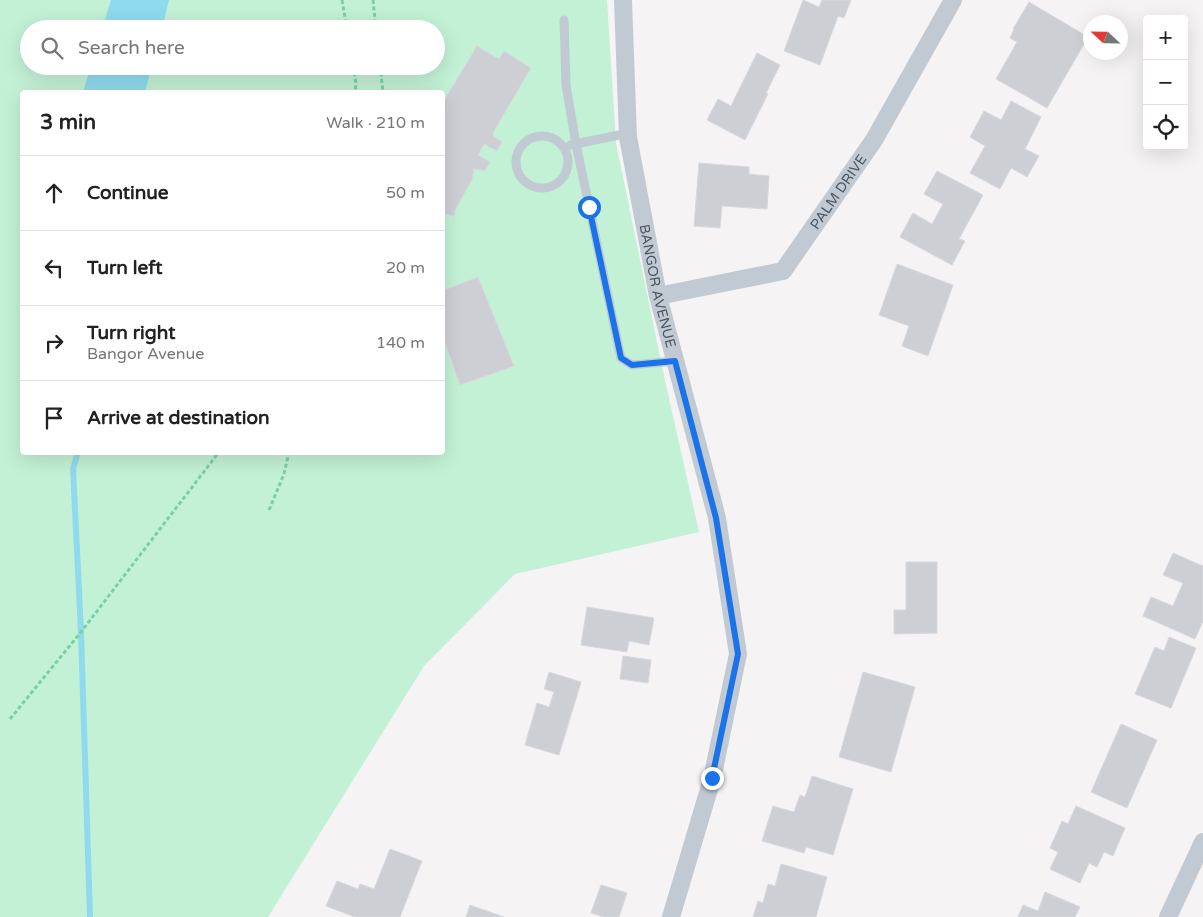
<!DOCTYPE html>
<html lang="en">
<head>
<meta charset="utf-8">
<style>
  body { margin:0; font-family:"Varela Round",sans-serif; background:#f6f6f6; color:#222 }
  .controls { position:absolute; right:15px; top:15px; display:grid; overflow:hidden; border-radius:5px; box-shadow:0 5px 20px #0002 }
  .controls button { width:45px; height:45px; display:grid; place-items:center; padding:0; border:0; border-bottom:1px solid #e0e0e0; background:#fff; color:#222; font:25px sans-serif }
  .compass { position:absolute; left:1083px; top:15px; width:45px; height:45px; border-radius:50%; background:#fff; box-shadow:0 5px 20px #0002; rotate:292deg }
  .stop { position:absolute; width:15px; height:15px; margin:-11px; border:4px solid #1a73e8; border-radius:50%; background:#fff }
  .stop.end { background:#1a73e8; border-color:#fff; box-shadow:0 1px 5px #0008 }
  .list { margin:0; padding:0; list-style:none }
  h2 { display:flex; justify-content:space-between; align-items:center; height:65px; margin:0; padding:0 20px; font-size:21px }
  h2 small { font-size:16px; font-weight:400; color:#767676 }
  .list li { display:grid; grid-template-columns:32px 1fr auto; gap:15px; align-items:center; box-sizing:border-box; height:75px; padding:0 20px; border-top:1px solid #e0e0e0 }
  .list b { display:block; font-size:19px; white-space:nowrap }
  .list p { margin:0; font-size:16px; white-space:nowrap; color:#767676 }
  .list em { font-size:16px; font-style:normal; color:#767676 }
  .icon { flex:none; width:28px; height:28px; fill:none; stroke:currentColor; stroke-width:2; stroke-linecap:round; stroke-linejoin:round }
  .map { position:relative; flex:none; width:1203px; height:917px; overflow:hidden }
  .search { position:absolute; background:#fff; box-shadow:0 5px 20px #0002; left:20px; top:20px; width:425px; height:55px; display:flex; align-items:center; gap:12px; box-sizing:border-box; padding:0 18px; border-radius:28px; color:#767676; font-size:19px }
  .panel { position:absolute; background:#fff; box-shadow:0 5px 20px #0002; left:20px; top:90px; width:425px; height:365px; border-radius:5px }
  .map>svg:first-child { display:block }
  .green { fill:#c3f1d5; fill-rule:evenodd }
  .water { fill:#90daee }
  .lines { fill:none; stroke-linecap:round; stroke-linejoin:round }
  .stream { stroke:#90daee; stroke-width:6 }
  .building { fill:#cdcfd5; stroke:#d7d9de }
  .path { stroke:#7ad0a6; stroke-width:3; stroke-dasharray:4 2.5; stroke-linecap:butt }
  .lane { stroke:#c1cad2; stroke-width:9 }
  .street { stroke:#c1cad2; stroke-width:18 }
  .route { stroke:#1a73e8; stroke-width:6 }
  .labels { text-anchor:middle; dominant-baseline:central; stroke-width:5; stroke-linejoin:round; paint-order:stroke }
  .street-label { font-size:14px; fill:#4a5661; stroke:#fff }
</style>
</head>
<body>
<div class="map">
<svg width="1203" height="917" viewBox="0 0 1203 917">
  <rect width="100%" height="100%" fill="#f5f3f3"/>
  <path class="green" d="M0 0H607L616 143 664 376 699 532 515 574 424 666 268 917H0ZM29 29H436V66H29ZM22 92H442V452H22Z"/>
  <g class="water">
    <path d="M111 0H169L162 29H102Z"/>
    <path d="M91 66H152L145 92H83Z"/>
  </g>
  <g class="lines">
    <path class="stream" d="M78 452 73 469 81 632 90 917"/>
  </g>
  <g class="building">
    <path d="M803 0 819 7 822 0H851L844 18 838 16 820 65 784 51Z"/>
    <path d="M1029 2 1088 37 1047 108 996 79 1017 42 1010 38 1014 29H1013Z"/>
    <path d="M477 46 499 59 504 51 531 68 494 131 493 136 502 142 497 151 484 144 478 155 490 162 485 171 474 169 472 180 455 210 454 216 442 213V104Z"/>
    <path d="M757 53 780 65 766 93 768 94 745 140 707 120 718 99 731 106Z"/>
    <path d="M1011 101 1041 117 1025 149 1039 156 1027 177 1011 168 1000 189 970 173 985 146 970 137 984 111 1001 120Z"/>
    <path d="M699 163 749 167V174L769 176 767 209 722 206 720 228 694 226Z"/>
    <path d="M937 171 983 195 959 239 965 241 952 265 900 237 913 213 932 224 943 204 924 194Z"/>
    <path d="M897 264 953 285 928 356 902 346 909 326 879 315Z"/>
    <path d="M478 277 514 366 460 385 442 334V291Z"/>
    <path d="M1173 553 1203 566V621L1195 639 1143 616 1151 597 1173 606 1183 583 1163 575Z"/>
    <path d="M906 562H937V633L894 634V610H906Z"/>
    <path d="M587 607 654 618 649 645 629 641 627 652 581 645Z"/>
    <path d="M1169 637 1196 648 1171 708 1135 694 1155 647 1164 651Z"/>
    <path d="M623 656 651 660 648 683 620 679Z"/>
    <path d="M549 672 581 682 559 755 525 745 537 703 549 707 554 692 544 689Z"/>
    <path d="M863 672 915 687 891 772 839 757Z"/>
    <path d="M1121 724 1157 740 1127 808 1091 792Z"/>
    <path d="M812 776 853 789 833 855 806 847 804 853 762 841 773 806 794 812 800 795 805 797Z"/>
    <path d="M1076 806 1125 828 1113 856 1104 852 1097 867 1089 863 1080 883 1050 869 1058 852 1050 848 1062 821 1068 824Z"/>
    <path d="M390 849 422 861 400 917H355L326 906 337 881 358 889 360 884 374 889Z"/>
    <path d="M781 864 827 877 816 917H753L758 901 763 903 768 884 775 886Z"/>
    <path d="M601 885 627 893 619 917H604L591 913Z"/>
    <path d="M1045 892 1080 907 1075 917H1018L1023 905 1038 911Z"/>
    <path d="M470 905 504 917H466Z"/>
  </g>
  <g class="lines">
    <g class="path">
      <path d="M342 0 347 29"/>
      <path d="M373 0 376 29"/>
      <path d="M353 66 356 84 355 92"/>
      <path d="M380 66 383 92"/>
      <path d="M269 510 284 474 289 452"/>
      <path d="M10 719 81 632 219 452"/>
    </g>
    <g class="lane">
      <path d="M564 20 566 85 576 144 621 358 632 365 675 361"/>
      <circle cx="542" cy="162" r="26"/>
      <path d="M570 145 629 133"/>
    </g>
    <g class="street">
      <path id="s1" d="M623 0 628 137 658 296 717 518 738 654 712 779 671 917"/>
      <path id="s2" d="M658 296 783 271 874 140 953 0"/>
      <path d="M1168 917 1203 842"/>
    </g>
  </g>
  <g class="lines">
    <path class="route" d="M589 207 621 358 632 365 675 361 716 518 738 654 712 778"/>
  </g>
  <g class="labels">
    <g class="street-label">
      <text stroke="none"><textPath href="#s2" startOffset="224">PALM DRIVE</textPath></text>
      <text stroke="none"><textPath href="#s1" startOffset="289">BANGOR AVENUE</textPath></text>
    </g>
  </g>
</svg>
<div class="controls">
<button>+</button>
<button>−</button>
<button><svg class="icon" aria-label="locate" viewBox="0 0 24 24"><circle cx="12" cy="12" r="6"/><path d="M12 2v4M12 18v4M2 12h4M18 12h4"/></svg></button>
</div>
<svg class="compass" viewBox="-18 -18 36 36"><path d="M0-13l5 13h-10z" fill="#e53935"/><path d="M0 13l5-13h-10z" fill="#767676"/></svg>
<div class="stop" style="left:589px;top:207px"></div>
<div class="stop end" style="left:712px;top:778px"></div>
<div class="search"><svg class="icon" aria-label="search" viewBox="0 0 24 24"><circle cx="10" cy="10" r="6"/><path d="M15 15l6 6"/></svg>Search here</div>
<section class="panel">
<h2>3 min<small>Walk · 210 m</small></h2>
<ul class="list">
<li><svg class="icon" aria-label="ahead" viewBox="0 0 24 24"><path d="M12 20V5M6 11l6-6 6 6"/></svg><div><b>Continue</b></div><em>50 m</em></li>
<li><svg class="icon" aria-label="left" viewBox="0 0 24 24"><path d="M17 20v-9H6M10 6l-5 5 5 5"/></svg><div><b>Turn left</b></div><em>20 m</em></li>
<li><svg class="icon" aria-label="right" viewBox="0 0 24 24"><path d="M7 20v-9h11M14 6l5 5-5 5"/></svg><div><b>Turn right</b><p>Bangor Avenue</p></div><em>140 m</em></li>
<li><svg class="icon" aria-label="arrive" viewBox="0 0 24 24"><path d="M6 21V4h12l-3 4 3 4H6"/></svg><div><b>Arrive at destination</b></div></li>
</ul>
</section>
</div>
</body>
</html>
